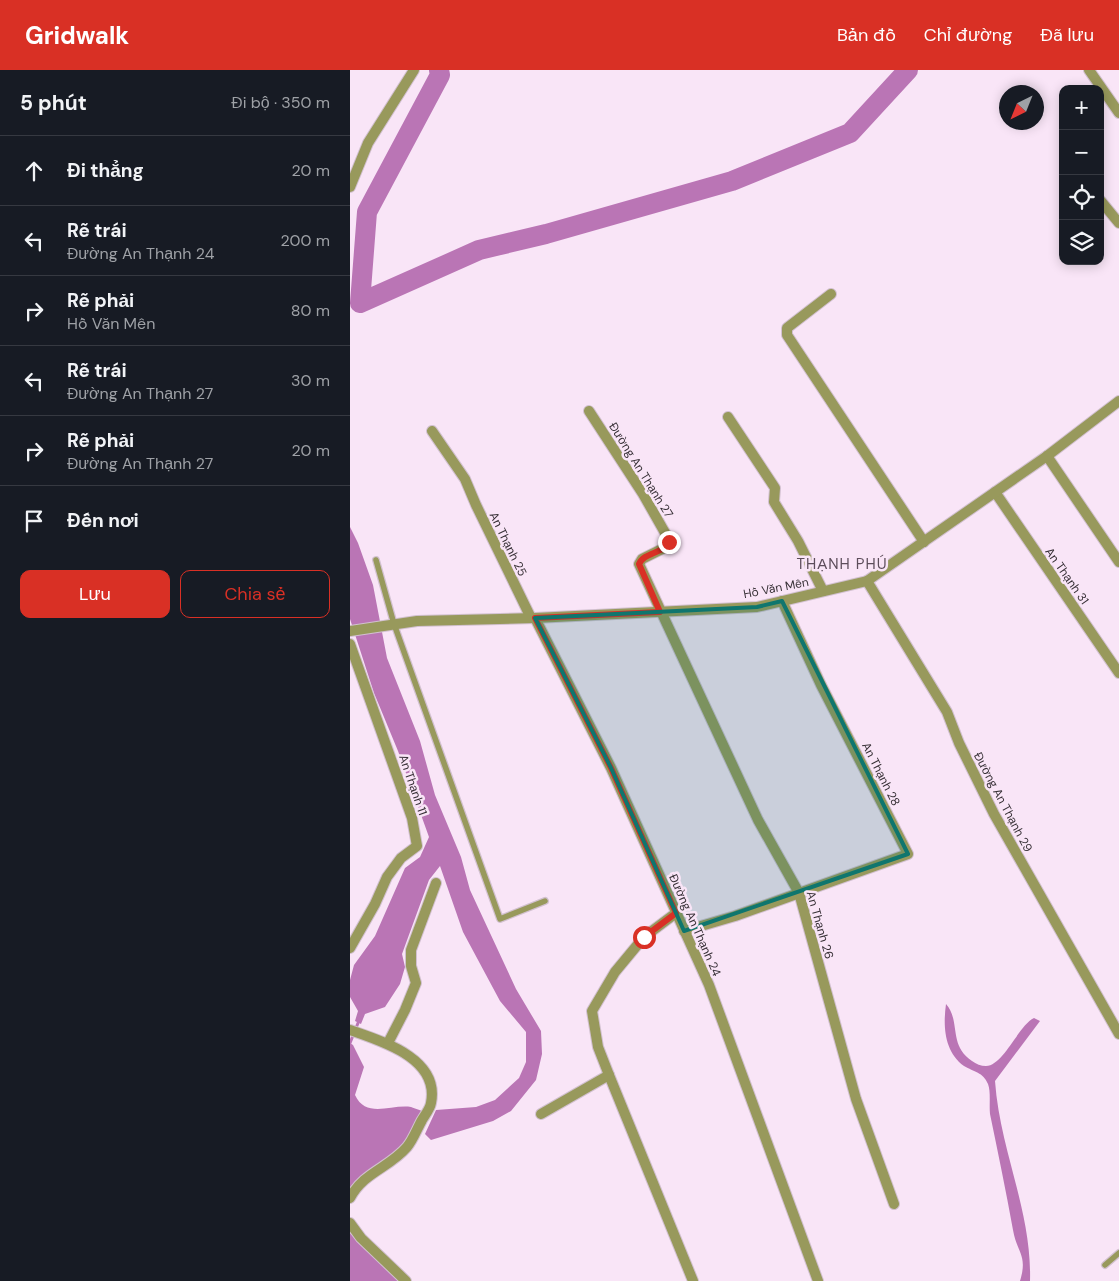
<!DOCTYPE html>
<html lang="vi">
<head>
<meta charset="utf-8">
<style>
  body { margin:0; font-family:"DM Sans",sans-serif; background:#242831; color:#f1f3f6 }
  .controls { position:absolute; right:15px; top:15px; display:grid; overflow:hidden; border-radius:10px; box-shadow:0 2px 12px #0003 }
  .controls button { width:45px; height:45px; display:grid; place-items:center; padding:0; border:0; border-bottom:1px solid #363941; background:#171b24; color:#f1f3f6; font:25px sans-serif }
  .compass { position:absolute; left:649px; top:15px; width:45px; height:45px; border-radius:50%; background:#171b24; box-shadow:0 2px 12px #0003; rotate:223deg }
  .stop { position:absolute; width:15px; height:15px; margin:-11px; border:4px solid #d93025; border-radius:50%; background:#fff }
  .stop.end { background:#d93025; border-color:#fff; box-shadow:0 1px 5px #0008 }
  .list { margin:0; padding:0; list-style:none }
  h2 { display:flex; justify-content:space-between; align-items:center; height:65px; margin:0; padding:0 20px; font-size:21px }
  h2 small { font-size:16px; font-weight:400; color:#9ea1a6 }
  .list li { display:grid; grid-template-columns:32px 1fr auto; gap:15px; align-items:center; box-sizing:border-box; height:70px; padding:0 20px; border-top:1px solid #363941 }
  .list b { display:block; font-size:19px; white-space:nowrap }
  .list p { margin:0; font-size:16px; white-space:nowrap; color:#9ea1a6 }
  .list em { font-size:16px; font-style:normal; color:#9ea1a6 }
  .actions { display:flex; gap:10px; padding:15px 20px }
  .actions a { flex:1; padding:11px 0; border:1px solid #d93025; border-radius:10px; text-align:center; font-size:18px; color:#d93025 }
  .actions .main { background:#d93025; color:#fff }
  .icon { flex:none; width:28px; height:28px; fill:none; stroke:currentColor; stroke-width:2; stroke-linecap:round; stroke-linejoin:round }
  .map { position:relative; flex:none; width:769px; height:1211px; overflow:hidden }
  header { display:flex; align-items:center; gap:30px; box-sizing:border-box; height:70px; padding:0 25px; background:#d93025; color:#fff }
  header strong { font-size:24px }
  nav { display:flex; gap:28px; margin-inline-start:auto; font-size:18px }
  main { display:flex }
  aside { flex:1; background:#171b24 }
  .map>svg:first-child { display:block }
  .water { fill:#ba75b5 }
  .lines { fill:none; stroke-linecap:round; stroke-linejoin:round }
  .stream { stroke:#ba75b5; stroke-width:3 }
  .river { stroke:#ba75b5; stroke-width:20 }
  .service-casing { stroke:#d2c1d0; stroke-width:8 }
  .minor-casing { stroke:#d2c1d0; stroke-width:12 }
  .tertiary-casing { stroke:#d2c1d0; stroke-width:12 }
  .service { stroke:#98995c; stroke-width:5.5 }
  .minor { stroke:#98995c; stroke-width:10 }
  .tertiary { stroke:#98995c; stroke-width:10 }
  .route { stroke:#d93025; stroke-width:6 }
  .marked { fill:#0f766e; fill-opacity:0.2; stroke:#0f766e; stroke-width:4; stroke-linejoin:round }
  .labels { text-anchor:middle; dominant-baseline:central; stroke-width:5; stroke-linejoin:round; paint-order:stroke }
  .street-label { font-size:12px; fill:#373036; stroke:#f9e5f7 }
  .quarter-label { font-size:15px; letter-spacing:1px; fill:#5d4d5b; stroke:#f9e5f7 }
</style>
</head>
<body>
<header>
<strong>Gridwalk</strong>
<nav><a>Bản đồ</a><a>Chỉ đường</a><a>Đã lưu</a></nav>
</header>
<main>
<aside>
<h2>5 phút<small>Đi bộ · 350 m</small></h2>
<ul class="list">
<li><svg class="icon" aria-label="ahead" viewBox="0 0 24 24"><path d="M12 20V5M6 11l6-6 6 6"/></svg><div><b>Đi thẳng</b></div><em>20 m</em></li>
<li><svg class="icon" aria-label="left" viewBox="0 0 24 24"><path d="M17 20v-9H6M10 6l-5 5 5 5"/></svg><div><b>Rẽ trái</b><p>Đường An Thạnh 24</p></div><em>200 m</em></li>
<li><svg class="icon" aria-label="right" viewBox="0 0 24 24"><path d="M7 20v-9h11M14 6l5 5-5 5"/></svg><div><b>Rẽ phải</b><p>Hồ Văn Mên</p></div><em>80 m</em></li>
<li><svg class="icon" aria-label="left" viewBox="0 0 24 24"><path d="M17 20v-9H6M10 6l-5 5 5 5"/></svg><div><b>Rẽ trái</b><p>Đường An Thạnh 27</p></div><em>30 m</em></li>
<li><svg class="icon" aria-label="right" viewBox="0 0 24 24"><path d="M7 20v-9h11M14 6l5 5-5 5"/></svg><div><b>Rẽ phải</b><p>Đường An Thạnh 27</p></div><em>20 m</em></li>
<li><svg class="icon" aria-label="arrive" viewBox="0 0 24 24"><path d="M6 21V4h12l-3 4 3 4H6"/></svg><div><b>Đến nơi</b></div></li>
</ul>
<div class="actions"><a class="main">Lưu</a><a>Chia sẻ</a></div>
</aside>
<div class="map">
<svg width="769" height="1211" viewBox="0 0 769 1211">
  <rect width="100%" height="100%" fill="#f9e5f7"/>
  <g class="water">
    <path d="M0 457 8 473 23 515 37 588 70 671 85 725 111 787 120 820 166 919 191 961 192 984 186 1010 161 1041 143 1051 81 1070 75 1064 86 1040 126 1037 145 1030 169 1008 176 992V962L150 931 113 862 90 796 79 810 52 884 55 897 50 914 35 937 15 944 11 954 5 951 8 941 0 927V910L4 895 25 866 55 798 70 787 79 767 48 681 24 623 0 549Z"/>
    <path d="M596 934C611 951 598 975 622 991 626 994 631 996 636 996 654 995 668 956 684 948L690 951 645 1011C650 1081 682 1141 680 1211H670C678 1185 667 1183 663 1160 656 1121 648 1083 640 1044 639 1035 641 1022 638 1014 633 1002 624 1002 614 996 594 981 593 956 596 934Z"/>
    <path d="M0 973 3 975 14 997 5 1025C16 1049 41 1034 61 1037 64 1038 69 1040 72 1041L55 1074 0 1122Z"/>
    <path d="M0 1163 48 1211H0Z"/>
  </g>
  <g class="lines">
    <path class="stream" d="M0 973 8 953"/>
    <path class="river" d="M89 0 90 5 17 142 10 233 129 180 196 164 382 111 500 63 558 0"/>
    <g class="service-casing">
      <g id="service">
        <path d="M26 490 44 554 150 849 195 831"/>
        <path d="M755 1195 769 1183"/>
      </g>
    </g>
    <g class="minor-casing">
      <g id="minor">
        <path d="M739 0 769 43"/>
        <path d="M0 117 18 73 64 0"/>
        <path d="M750 130 769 153"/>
        <path d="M481 224 437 258V265L574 472"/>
        <path d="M239 341 293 424 318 468V476L292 489 289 494 408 750 449 823 506 1029 544 1134"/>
        <path d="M378 347 425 418 424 432 448 471 473 521"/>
        <path d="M82 361 115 409 126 435 181 548"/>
        <path d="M697 386 769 492"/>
        <path d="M645 422 769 603"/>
        <path d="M517 511 597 642 609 673 644 744 769 964"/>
        <path d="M185 548 261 698 359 915 468 1211"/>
        <path d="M0 574 62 748 67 776 51 788 37 807 25 834 0 878"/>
        <path d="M326 843 294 867 265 902 242 941 248 977 259 1005 343 1211"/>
        <path d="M334 861 385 846 558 784 471 615 432 531"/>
        <path d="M0 960C31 971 90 988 81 1033 80 1039 75 1045 72 1050 67 1059 63 1070 57 1077 39 1098 14 1102 0 1128"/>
        <path d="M38 973 55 940 66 913 61 896V880L86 813"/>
        <path d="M191 1044 259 1005"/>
        <path d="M0 1153 11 1168 56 1211"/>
      </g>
    </g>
    <g class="tertiary-casing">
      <path id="tertiary" d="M0 561 67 551 185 548 407 537 517 511 697 386 769 331"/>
    </g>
    <use href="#service" class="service"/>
    <use href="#minor" class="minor"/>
    <use href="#tertiary" class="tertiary"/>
  </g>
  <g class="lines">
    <path class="route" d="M294 867 326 843 261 698 185 548 310 542 289 494C294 482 313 484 319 472"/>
  </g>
  <path class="marked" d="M432 531 558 784 334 861 261 698 185 548 407 537Z"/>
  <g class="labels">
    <g class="street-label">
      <text transform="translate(291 400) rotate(58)">Đường An Thạnh 27</text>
      <text transform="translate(158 474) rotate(64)">An Thạnh 25</text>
      <text transform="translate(717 506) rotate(55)">An Thạnh 31</text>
      <text transform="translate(426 518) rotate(-11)">Hồ Văn Mên</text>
      <text transform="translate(531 704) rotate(63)">An Thạnh 28</text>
      <text transform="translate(63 715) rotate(71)">An Thạnh 11</text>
      <text transform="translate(653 732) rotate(62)">Đường An Thạnh 29</text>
      <text transform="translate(345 855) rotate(66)">Đường An Thạnh 24</text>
      <text transform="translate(470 855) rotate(74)">An Thạnh 26</text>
    </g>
    <g class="quarter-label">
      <text x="492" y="494">THẠNH PHÚ</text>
    </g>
  </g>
</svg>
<div class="controls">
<button>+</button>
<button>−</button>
<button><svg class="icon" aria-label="locate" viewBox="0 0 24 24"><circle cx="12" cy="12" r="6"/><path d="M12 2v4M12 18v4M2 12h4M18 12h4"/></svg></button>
<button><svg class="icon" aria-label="layers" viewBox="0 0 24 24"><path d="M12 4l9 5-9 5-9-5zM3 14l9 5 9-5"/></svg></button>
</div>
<svg class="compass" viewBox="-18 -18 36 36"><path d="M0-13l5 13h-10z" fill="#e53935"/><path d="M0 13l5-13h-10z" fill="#9ea1a6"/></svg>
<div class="stop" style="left:294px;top:867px"></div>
<div class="stop end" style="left:319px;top:472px"></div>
</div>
</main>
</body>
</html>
